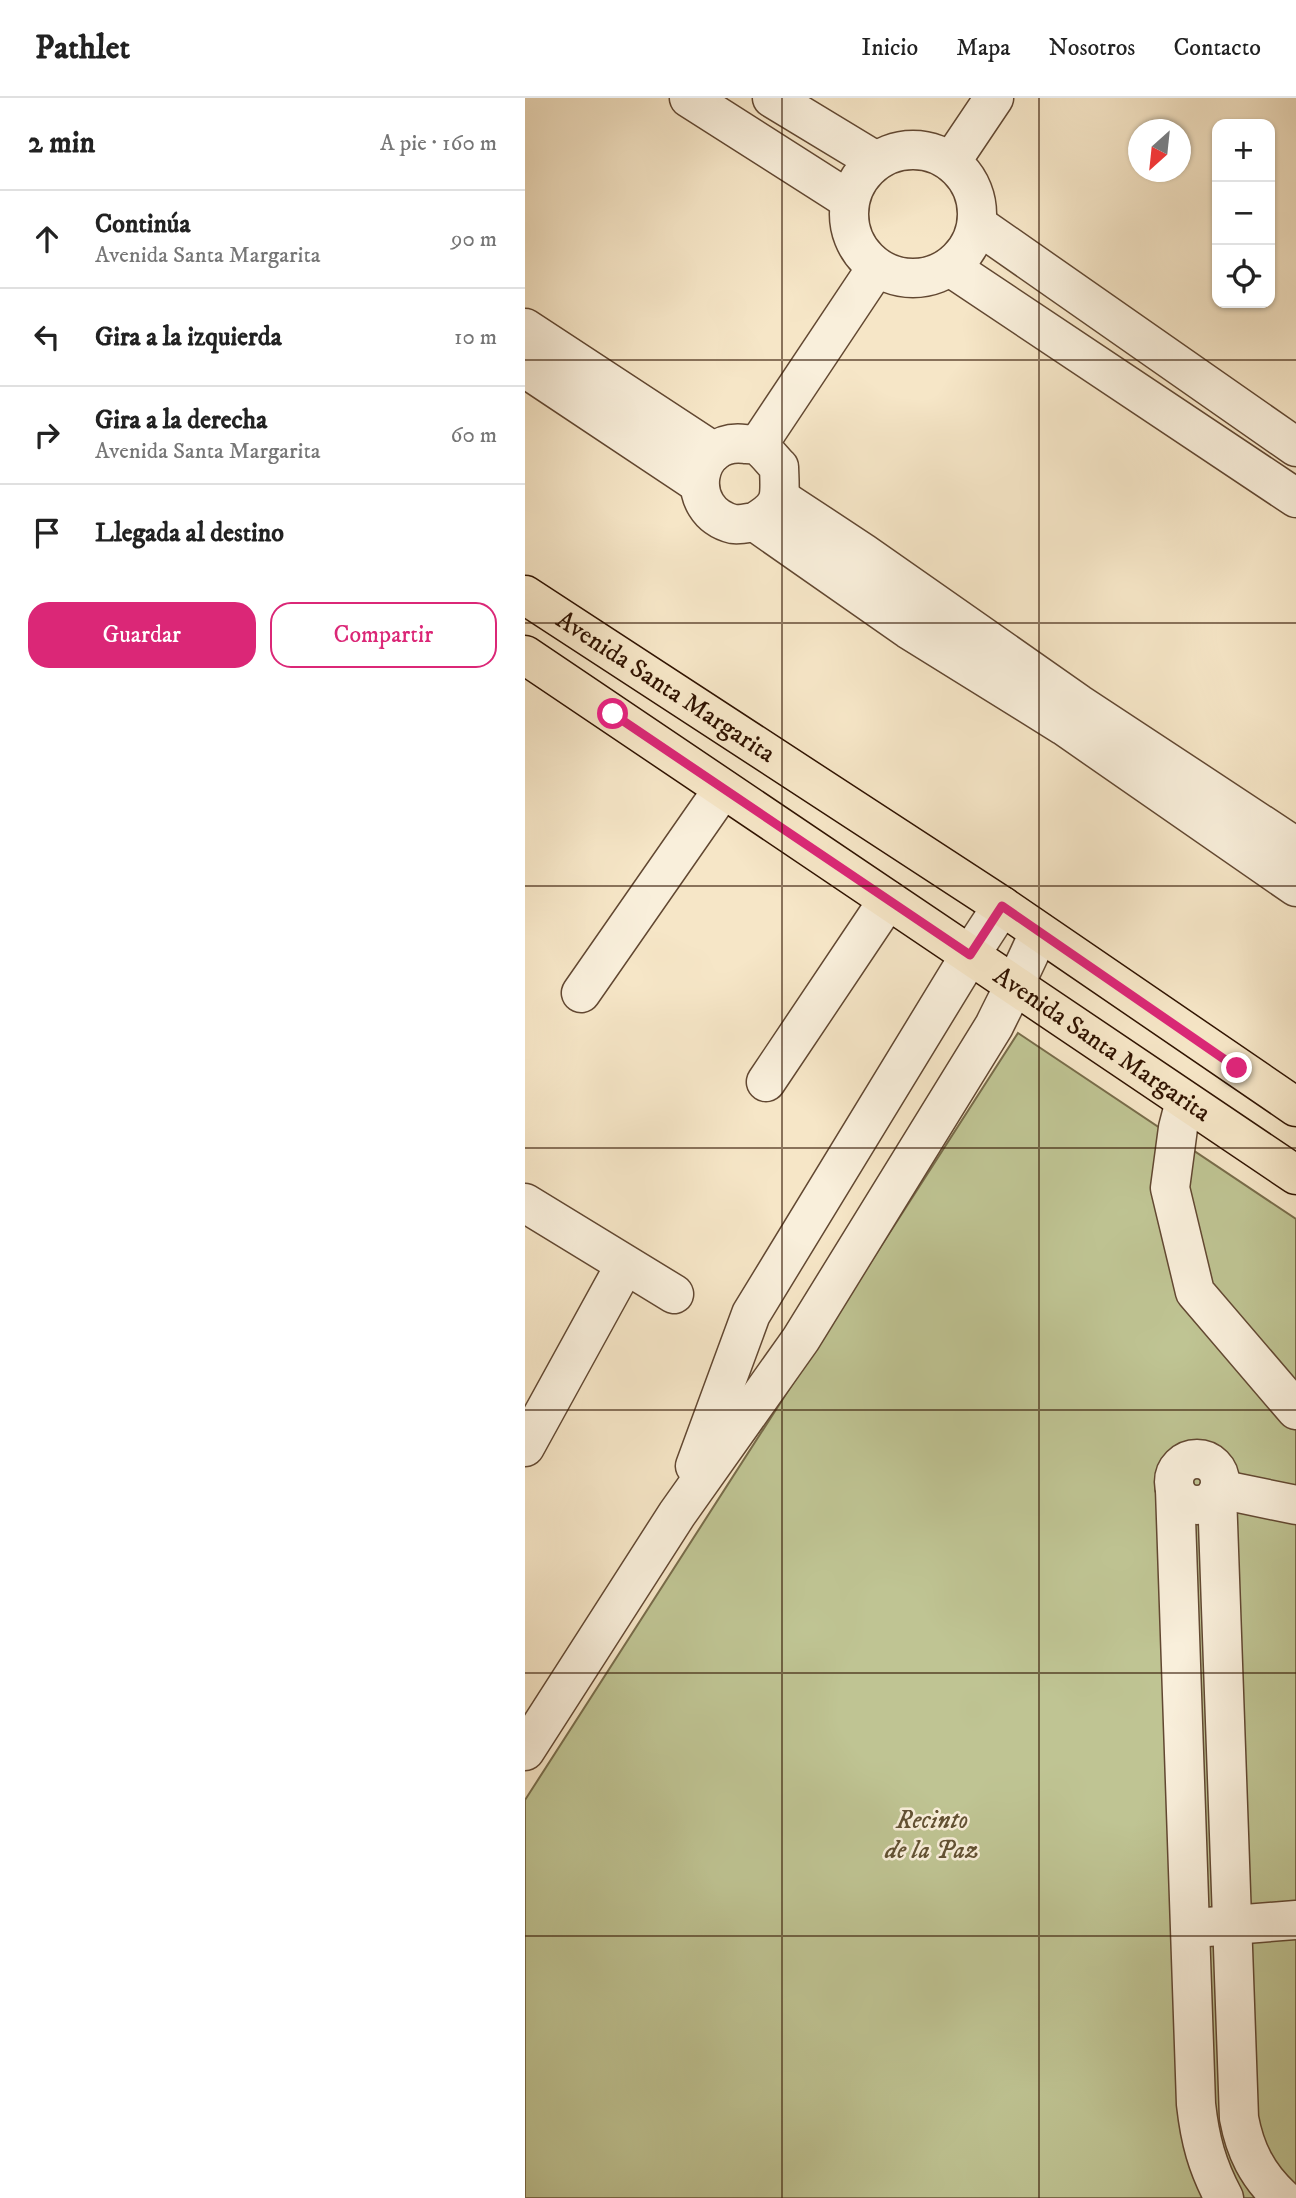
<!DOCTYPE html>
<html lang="es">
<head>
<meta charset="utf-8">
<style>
  body { margin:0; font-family:"IM FELL DW Pica",serif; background:#f6f6f6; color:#222 }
  .controls { position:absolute; right:21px; top:21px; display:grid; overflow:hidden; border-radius:14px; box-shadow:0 2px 5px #0004 }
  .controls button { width:63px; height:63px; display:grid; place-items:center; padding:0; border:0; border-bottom:2px solid #e0e0e0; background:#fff; color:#222; font:35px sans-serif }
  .compass { position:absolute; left:603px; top:21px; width:63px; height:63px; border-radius:50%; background:#fff; box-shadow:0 2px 5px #0004; rotate:207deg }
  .stop { position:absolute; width:21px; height:21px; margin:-16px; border:5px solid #db2777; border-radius:50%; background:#fff }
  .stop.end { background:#db2777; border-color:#fff; box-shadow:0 2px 7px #0008 }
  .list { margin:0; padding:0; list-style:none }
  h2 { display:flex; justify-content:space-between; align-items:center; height:91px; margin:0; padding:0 28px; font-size:30px }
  h2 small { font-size:23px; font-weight:400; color:#767676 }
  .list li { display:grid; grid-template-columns:46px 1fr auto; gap:21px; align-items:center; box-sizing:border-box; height:98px; padding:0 28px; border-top:2px solid #e0e0e0 }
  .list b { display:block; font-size:26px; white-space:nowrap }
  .list p { margin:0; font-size:23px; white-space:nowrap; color:#767676 }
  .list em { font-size:23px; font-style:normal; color:#767676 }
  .actions { display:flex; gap:14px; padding:21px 28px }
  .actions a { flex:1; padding:16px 0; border:2px solid #db2777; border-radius:21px; text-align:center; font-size:24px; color:#db2777 }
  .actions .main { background:#db2777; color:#fff }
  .icon { flex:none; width:38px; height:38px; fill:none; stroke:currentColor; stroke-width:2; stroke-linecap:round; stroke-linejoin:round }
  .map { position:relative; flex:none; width:771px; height:2100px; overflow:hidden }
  header { display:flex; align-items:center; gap:42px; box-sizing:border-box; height:98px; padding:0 35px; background:#fff; border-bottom:2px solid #e0e0e0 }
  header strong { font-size:33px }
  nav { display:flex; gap:38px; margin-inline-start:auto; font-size:24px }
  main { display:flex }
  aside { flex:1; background:#fff }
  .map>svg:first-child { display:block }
  .green { fill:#bfc493; stroke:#786c4a; stroke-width:2 }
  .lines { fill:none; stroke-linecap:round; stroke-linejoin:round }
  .minor-casing { stroke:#624832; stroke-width:41 }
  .major-casing { stroke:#301300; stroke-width:41 }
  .minor { stroke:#f9efdb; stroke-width:38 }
  .major { stroke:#f6e6c7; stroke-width:38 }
  .route { stroke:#db2777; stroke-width:9 }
  .grid { fill:none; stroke:#301300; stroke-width:2; stroke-opacity:0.55 }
  .labels { text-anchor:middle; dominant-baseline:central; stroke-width:5; stroke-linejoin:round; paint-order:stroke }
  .street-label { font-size:26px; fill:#301300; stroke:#f9efdb }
  .park-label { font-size:26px; font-style:italic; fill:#625133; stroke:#f9efdb }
</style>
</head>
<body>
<header>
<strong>Pathlet</strong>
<nav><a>Inicio</a><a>Mapa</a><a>Nosotros</a><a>Contacto</a></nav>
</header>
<main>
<aside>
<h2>2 min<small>A pie · 160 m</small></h2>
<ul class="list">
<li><svg class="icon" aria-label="ahead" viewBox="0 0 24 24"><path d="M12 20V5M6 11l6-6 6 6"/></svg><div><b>Continúa</b><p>Avenida Santa Margarita</p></div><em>90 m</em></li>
<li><svg class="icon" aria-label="left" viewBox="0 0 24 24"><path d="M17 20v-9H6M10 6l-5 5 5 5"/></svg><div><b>Gira a la izquierda</b></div><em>10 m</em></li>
<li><svg class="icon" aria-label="right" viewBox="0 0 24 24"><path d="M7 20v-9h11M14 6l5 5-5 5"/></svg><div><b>Gira a la derecha</b><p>Avenida Santa Margarita</p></div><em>60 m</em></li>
<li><svg class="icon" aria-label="arrive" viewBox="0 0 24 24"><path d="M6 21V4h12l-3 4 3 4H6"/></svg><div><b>Llegada al destino</b></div></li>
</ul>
<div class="actions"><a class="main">Guardar</a><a>Compartir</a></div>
</aside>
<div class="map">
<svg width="771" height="2100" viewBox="0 0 771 2100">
  <rect width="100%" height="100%" fill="#f6e6c7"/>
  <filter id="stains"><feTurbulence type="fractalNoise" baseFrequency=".00286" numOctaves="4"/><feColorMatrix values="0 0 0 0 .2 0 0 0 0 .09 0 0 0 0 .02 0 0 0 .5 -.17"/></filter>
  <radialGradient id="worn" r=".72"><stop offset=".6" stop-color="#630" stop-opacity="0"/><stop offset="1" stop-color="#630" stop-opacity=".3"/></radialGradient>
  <path class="green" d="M493 935 771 1121V2100H0V1702Z"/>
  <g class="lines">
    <g class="minor-casing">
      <g id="minor">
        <path d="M164 0 324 102"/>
        <path d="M247 0 351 63"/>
        <circle cx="388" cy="116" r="64"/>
        <path d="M426 64 469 0"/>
        <path d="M453 127 771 349"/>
        <path d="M425 169 771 400"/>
        <path d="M0 230 189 354"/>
        <path d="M0 270 174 386"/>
        <path d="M233 347 351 170"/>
        <path d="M255 400 337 454 554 606 771 749"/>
        <path d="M230 424C258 407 255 400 254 369 248 363 242 355 235 349 231 346 225 346 220 346 168 339 157 413 208 426 215 427 223 425 230 424L383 531 539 628 771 789"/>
        <path d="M56 895 198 691"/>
        <path d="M241 984 363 802"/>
        <path d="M660 1003 653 1030 645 1090 670 1194 771 1312"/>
        <path d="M0 1105 149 1196"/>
        <path d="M0 1349 100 1167"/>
        <circle cx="672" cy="1384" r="23"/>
        <path d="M170 1368 226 1216 445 857 477 808"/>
        <path d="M650 1391 671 2006C675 2042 682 2068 699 2100"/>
        <path d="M694 1391 771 1407"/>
        <path d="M692 1396 714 2020C720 2052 732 2077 757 2100"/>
        <path d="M0 1653 152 1416 276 1241 469 928C484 897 501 866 514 834"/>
        <path d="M682 1829 771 1822"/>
      </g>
    </g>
    <g class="major-casing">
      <g id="major">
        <path id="s1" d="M0 497 477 808 771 1009"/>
        <path id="s2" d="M0 557 771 1077"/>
      </g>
    </g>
    <use href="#minor" class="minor"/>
    <use href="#major" class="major"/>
  </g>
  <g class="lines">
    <path class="route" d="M88 616 445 857 477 808 712 970"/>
  </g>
  <path class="grid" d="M257 0V2100M514 0V2100M0 262H771M0 525H771M0 788H771M0 1050H771M0 1312H771M0 1575H771M0 1838H771"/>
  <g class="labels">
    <g class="street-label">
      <text stroke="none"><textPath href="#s1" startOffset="168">Avenida Santa Margarita</textPath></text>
      <text stroke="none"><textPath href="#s2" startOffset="696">Avenida Santa Margarita</textPath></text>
    </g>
    <g class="park-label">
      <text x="407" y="1722">Recinto<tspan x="407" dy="30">de la Paz</tspan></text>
    </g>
  </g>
  <rect width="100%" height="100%" filter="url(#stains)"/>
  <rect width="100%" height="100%" fill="url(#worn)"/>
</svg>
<div class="controls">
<button>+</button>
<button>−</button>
<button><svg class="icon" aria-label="locate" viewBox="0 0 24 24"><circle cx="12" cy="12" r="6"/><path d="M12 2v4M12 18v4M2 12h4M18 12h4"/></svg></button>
</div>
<svg class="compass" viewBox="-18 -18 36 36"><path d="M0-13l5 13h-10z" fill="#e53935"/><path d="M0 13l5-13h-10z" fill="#767676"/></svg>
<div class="stop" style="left:88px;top:616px"></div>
<div class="stop end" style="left:712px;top:970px"></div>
</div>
</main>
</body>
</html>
